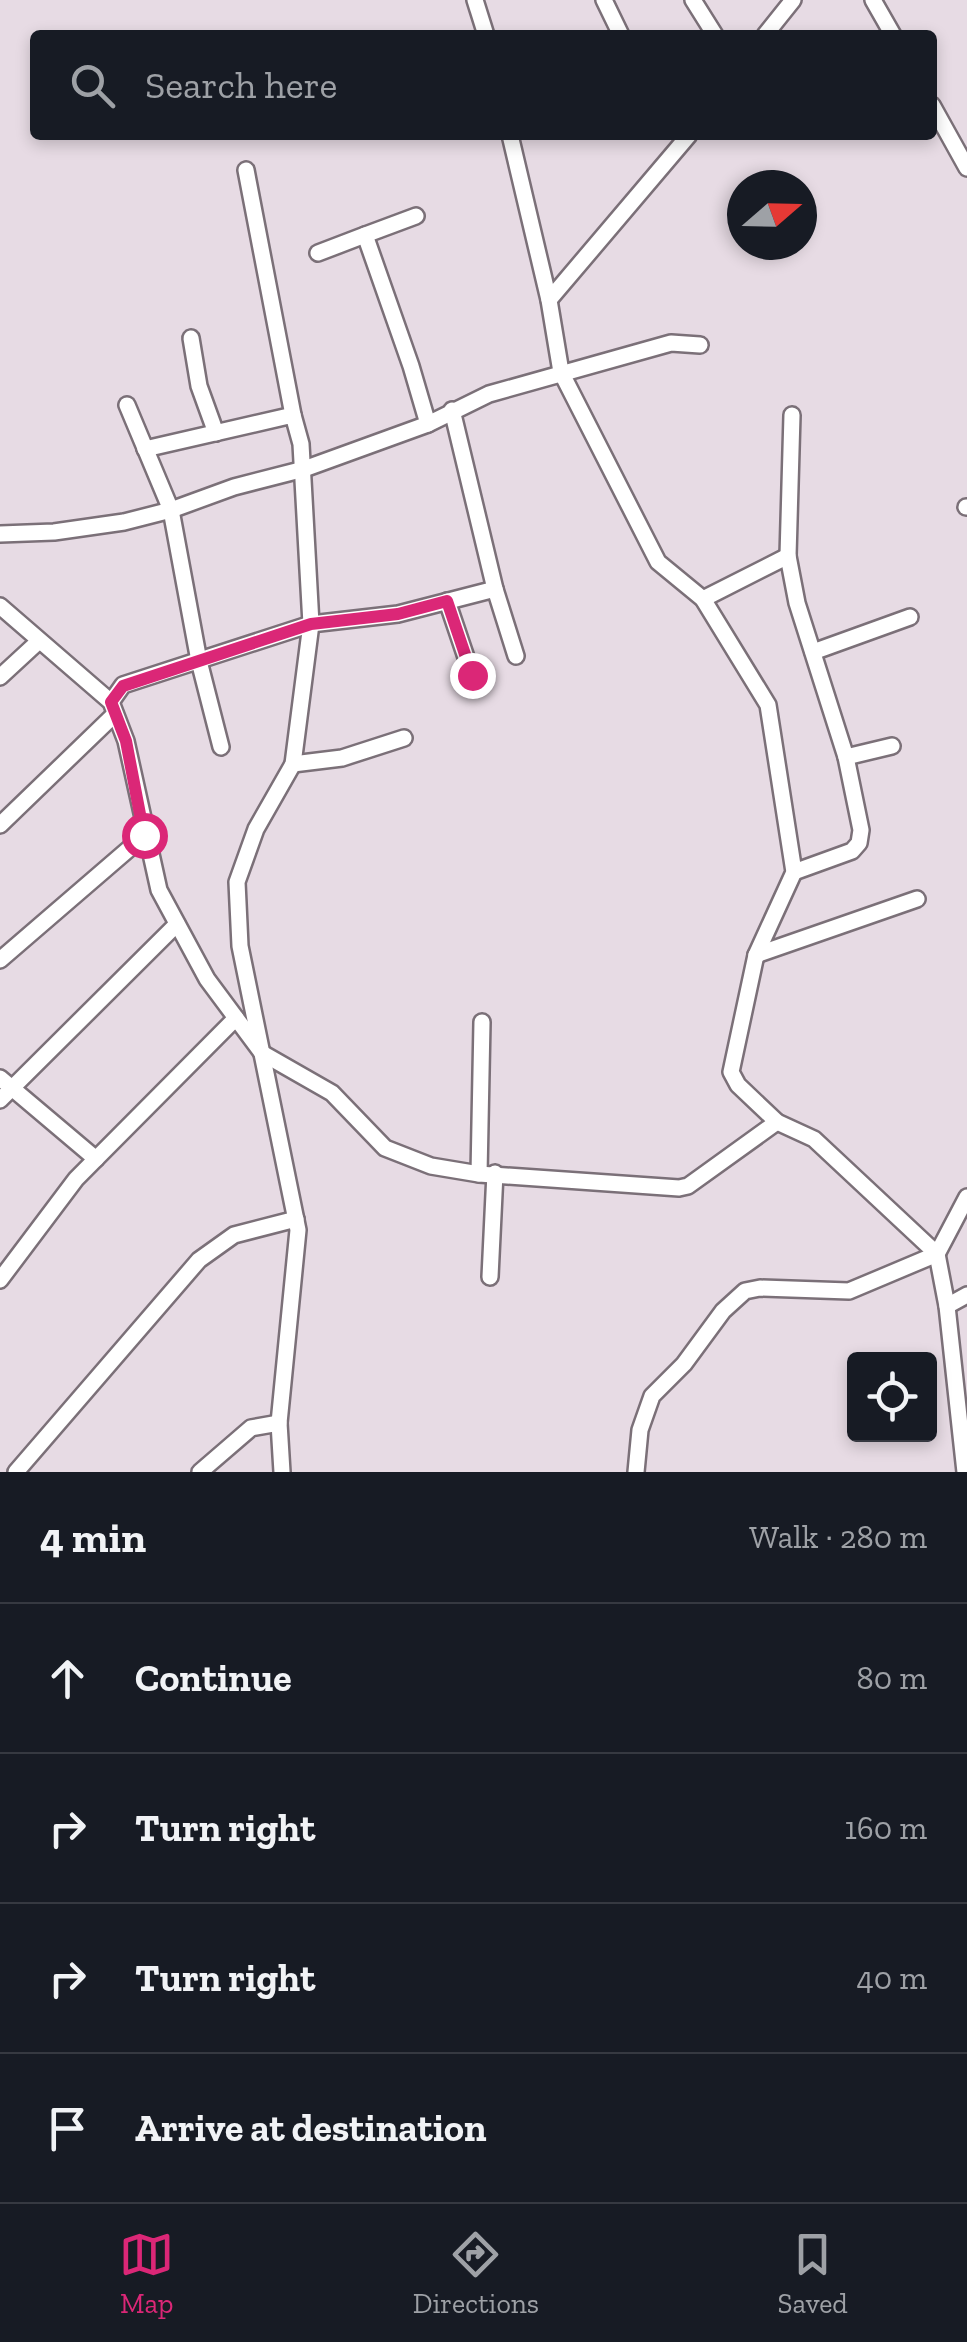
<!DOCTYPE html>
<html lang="en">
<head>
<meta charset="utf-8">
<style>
  body { margin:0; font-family:"Zilla Slab",serif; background:#242831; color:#f1f3f6 }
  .controls { position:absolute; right:30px; bottom:30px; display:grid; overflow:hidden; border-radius:10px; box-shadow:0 5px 15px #0003 }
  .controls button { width:90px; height:90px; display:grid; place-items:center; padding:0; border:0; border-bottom:2px solid #363941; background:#171b24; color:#f1f3f6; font:50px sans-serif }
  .compass { position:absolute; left:727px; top:170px; width:90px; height:90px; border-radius:50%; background:#171b24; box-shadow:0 5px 15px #0003; rotate:70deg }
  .stop { position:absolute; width:30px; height:30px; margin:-22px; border:8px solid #db2777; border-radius:50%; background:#fff }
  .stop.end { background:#db2777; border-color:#fff; box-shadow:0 2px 10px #0008 }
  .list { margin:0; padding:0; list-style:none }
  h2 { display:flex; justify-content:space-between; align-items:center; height:130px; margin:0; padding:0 40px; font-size:42px }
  h2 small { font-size:32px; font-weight:400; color:#9ea1a6 }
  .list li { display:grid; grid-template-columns:65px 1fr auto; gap:30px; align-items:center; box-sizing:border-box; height:150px; padding:0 40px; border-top:2px solid #363941 }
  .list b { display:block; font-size:38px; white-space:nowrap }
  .list em { font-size:32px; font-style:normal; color:#9ea1a6 }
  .icon { flex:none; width:55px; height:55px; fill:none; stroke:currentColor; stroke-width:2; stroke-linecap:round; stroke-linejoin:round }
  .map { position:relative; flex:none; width:967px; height:1472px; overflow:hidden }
  .search { position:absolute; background:#171b24; box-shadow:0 5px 15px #0003; left:30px; right:30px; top:30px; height:110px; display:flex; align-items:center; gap:25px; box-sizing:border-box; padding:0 35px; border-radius:10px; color:#9ea1a6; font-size:38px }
  .sheet { height:730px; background:#171b24 }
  nav { display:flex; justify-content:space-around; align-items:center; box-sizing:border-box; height:140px; border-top:2px solid #363941; background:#171b24; font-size:28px; color:#9ea1a6 }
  nav a { display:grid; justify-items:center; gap:5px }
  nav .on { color:#db2777 }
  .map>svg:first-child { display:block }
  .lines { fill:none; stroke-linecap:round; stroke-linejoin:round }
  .minor-casing { stroke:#7b7078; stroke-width:20 }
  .minor { stroke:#fff; stroke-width:15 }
  .route { stroke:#db2777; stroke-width:12 }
</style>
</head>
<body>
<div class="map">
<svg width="967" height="1472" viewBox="0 0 967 1472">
  <rect width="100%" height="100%" fill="#e7dbe4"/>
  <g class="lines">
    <g class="minor-casing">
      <g id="minor">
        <path d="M475 0 486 35"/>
        <path d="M604 0 621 35"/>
        <path d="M693 0 715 35"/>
        <path d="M873 0 893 35"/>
        <path d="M765 35 793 0"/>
        <path d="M932 105 967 168"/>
        <path d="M510 135 549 300 561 372 658 562 703 599 768 705 794 872 756 955 731 1072 738 1085 777 1122 814 1139 937 1254 947 1306 965 1472"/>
        <path d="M246 170 293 415"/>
        <path d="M416 216 365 235 411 366 428 424"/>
        <path d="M318 253 365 235"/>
        <path d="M549 300 689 135"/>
        <path d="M191 338 199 386 216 433"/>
        <path d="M127 405 171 510 199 661 221 747"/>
        <path d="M792 415 788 556 797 603 846 757 861 830 859 843 852 851 794 872"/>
        <path d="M145 449 293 415 301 444 311 624 293 764 256 829 237 882 240 946 298 1230 279 1423 282 1472"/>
        <path d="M966 507H967"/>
        <path d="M0 534 54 532 124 522 171 510 234 487 304 469 428 424 489 394 671 343 700 345"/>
        <path d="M495 589 516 656"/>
        <path d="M703 599 788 556"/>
        <path d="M447 601 472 675"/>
        <path d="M0 606 111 702 126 741 159 890 207 979 262 1053 332 1093 385 1148 431 1166 479 1174 679 1188 688 1186 777 1122"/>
        <path d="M813 652 910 617"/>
        <path d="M0 677 39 641"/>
        <path d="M111 702 123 685 311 624 398 614 495 589 452 410"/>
        <path d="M846 757 892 746"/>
        <path d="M293 764 342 758 404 738"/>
        <path d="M0 825 115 714"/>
        <path d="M756 955 917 899"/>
        <path d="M0 960 145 835"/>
        <path d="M0 1078 96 1159"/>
        <path d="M0 1100 177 924"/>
        <path d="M479 1174 482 1022"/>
        <path d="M490 1277 495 1173"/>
        <path d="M0 1280 76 1179 236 1018"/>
        <path d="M947 1306 967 1295"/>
        <path d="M16 1472 199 1260 234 1235 296 1219"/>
        <path d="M200 1472 251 1428 279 1423"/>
        <path d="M636 1472 640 1430 652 1396 684 1364 723 1311 745 1291 760 1288 849 1291 937 1254 967 1197"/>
      </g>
    </g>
    <use href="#minor" class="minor"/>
  </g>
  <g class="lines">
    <path class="route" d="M144 835 126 741 111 702 123 686 311 624 398 614 447 601 472 675"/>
  </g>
</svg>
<div class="controls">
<button><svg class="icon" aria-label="locate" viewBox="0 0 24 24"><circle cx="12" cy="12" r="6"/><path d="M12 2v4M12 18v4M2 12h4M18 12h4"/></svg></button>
</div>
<svg class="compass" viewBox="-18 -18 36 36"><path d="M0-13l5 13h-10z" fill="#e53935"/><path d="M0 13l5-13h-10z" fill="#9ea1a6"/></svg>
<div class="stop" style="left:144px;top:835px"></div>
<div class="stop end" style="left:472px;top:675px"></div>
<div class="search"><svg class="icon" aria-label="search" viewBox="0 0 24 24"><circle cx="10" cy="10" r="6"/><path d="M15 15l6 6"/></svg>Search here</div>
</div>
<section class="sheet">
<h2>4 min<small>Walk · 280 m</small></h2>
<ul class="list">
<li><svg class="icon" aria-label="ahead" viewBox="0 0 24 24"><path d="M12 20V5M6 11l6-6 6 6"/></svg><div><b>Continue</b></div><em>80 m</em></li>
<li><svg class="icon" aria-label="right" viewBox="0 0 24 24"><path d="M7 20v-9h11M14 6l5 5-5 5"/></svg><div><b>Turn right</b></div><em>160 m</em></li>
<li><svg class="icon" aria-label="right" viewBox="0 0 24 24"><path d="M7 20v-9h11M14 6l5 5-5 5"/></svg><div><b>Turn right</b></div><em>40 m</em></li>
<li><svg class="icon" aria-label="arrive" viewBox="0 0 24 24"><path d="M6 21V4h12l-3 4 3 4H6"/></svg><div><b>Arrive at destination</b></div></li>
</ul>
</section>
<nav>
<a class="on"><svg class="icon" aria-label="map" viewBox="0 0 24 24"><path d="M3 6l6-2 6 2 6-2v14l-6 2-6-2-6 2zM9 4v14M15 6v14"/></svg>Map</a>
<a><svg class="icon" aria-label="directions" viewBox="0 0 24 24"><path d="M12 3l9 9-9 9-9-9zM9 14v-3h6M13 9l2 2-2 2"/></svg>Directions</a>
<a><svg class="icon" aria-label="saved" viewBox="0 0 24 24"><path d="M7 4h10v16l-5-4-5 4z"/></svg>Saved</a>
</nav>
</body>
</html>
